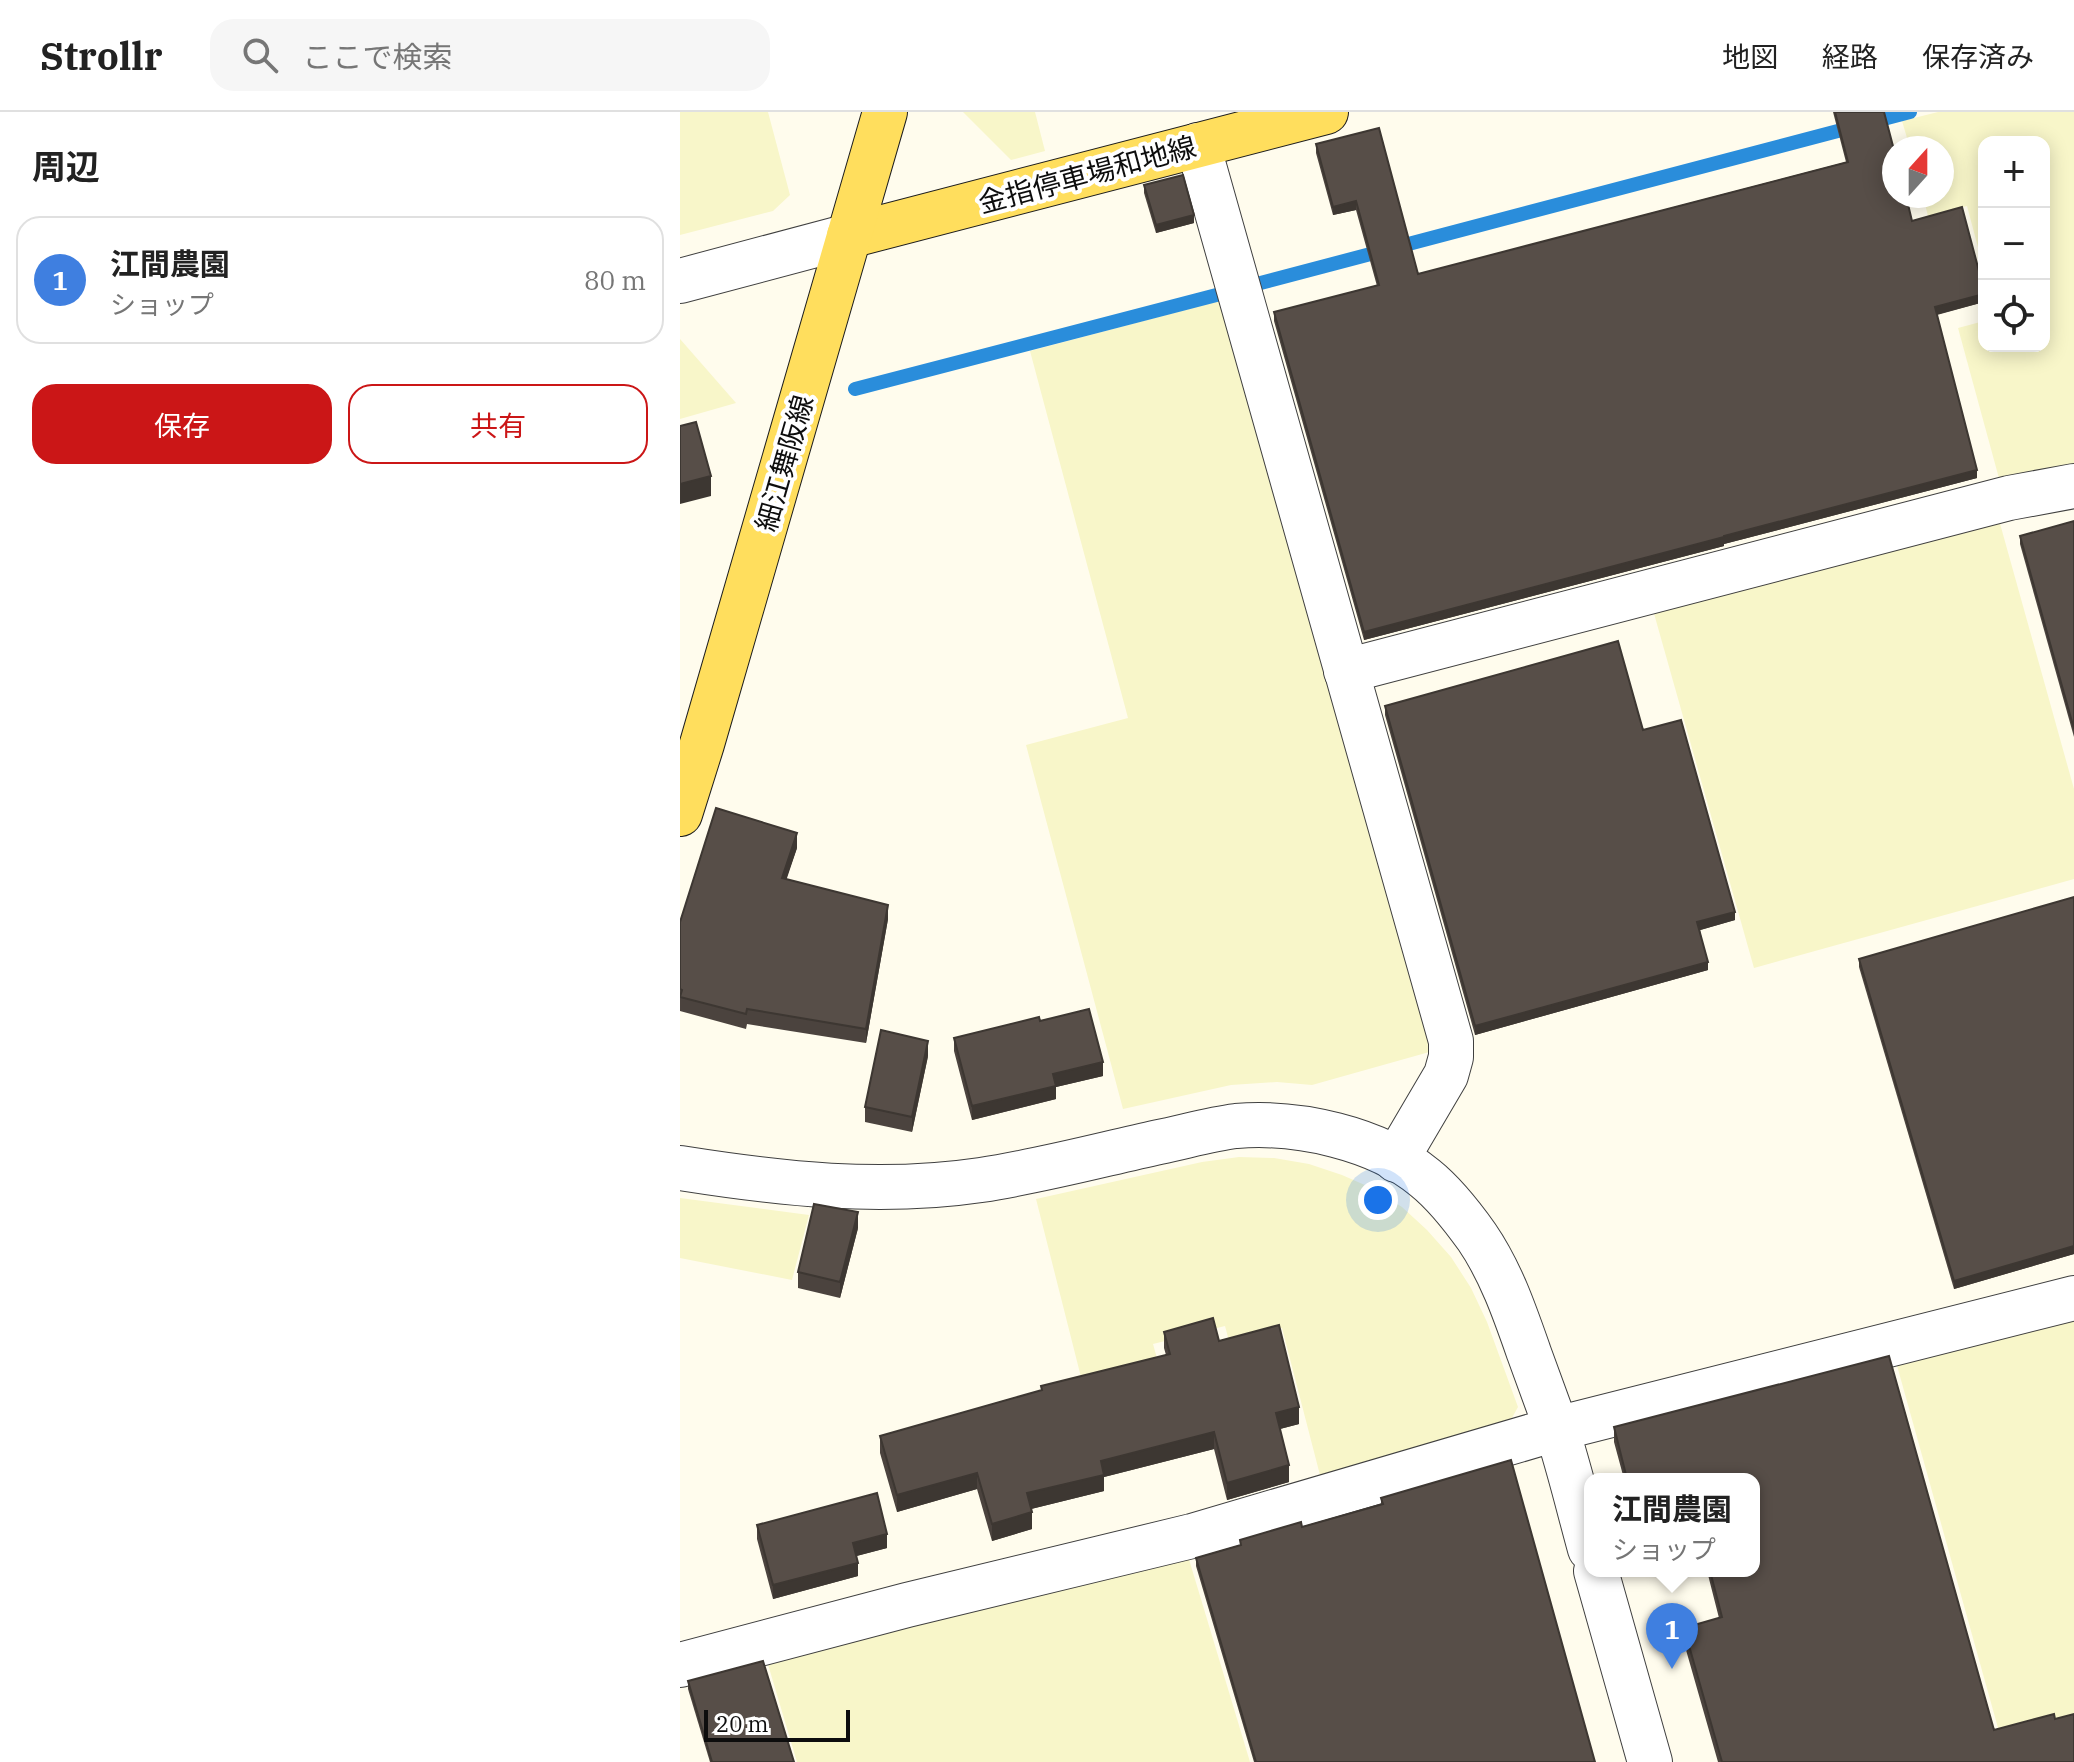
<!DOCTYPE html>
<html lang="ja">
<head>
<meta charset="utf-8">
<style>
  body { margin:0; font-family:"IBM Plex Serif","Noto Sans JP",serif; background:#f6f6f6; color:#222 }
  .controls { position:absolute; right:24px; top:24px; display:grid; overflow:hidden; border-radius:16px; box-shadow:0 4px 20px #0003 }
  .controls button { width:72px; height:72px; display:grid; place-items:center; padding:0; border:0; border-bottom:2px solid #e0e0e0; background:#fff; color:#222; font:40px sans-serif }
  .compass { position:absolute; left:1202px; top:24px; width:72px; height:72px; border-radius:50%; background:#fff; box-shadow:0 4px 20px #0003; rotate:21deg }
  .scale { position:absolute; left:24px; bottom:20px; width:146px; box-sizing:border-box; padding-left:8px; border:4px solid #0d0d0d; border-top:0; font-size:22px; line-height:28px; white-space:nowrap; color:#0d0d0d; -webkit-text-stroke:6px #fff; paint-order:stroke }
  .you { position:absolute; left:698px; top:1088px; width:28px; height:28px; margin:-20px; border:6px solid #fff; border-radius:50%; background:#1a73e8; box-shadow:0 0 0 12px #1a73e833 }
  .badge { display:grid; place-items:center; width:52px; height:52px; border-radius:50%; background:#cb1617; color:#fff; font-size:26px; font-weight:700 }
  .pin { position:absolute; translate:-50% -66px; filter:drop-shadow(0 2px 4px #0008) }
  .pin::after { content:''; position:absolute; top:42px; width:28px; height:24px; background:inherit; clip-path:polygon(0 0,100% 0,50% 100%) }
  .popup { position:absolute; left:904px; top:1361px; width:176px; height:104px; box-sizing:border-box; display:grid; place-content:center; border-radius:16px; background:#fff; filter:drop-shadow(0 2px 6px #0005); font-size:26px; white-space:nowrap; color:#767676 }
  .popup b { font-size:30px; color:#222 }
  .popup::after { content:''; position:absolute; left:50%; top:100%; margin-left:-16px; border:16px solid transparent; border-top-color:#fff }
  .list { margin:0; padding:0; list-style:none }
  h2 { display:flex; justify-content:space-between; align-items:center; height:104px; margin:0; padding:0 32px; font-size:34px }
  h2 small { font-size:26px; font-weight:400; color:#767676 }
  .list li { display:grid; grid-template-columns:52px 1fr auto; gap:24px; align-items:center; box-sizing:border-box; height:128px; margin:0 16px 16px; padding:0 16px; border:2px solid #e0e0e0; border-radius:24px }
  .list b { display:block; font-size:30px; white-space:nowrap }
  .list p { margin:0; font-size:26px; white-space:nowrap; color:#767676 }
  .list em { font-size:26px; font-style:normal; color:#767676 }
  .actions { display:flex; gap:16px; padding:24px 32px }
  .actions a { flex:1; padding:18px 0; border:2px solid #cb1617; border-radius:24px; text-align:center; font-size:28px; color:#cb1617 }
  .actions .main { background:#cb1617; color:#fff }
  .icon { flex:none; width:44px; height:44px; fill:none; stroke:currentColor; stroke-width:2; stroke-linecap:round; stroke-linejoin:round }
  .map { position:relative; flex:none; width:1394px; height:1650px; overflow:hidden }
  header { display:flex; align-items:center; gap:48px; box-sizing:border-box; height:112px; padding:0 40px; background:#fff; border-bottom:2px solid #e0e0e0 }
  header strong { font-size:38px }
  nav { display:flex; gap:44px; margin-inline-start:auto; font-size:28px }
  .search { width:560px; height:72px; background:#f6f6f6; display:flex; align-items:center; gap:20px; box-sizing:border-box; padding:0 28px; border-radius:24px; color:#767676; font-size:30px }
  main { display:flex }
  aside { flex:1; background:#fff }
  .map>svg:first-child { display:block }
  .farmland { fill:#f8f6c9 }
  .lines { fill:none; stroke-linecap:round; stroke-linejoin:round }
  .stream { stroke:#2a8ddb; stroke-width:14 }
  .minor-casing { stroke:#404040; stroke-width:46 }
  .major-casing { stroke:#1e1e1e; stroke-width:46 }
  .minor { stroke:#fff; stroke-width:44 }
  .major { stroke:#ffde5d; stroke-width:44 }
  .wall { fill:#4b433e }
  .shaded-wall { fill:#3d3732 }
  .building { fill:#574e48; stroke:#3d3732; stroke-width:2 }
  .labels { text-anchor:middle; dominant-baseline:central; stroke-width:8; stroke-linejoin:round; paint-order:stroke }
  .street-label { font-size:28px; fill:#0d0d0d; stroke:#fff }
</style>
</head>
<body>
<header>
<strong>Strollr</strong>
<div class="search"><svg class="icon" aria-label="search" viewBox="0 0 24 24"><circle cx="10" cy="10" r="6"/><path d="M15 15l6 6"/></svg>ここで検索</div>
<nav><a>地図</a><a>経路</a><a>保存済み</a></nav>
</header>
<main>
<aside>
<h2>周辺<small></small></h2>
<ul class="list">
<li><span class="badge" style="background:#3f7fe0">1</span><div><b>江間農園</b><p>ショップ</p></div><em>80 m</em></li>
</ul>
<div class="actions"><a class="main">保存</a><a>共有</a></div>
</aside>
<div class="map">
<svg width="1394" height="1650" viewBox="0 0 1394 1650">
  <rect width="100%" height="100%" fill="#fffced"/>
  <g class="farmland">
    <path d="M0 0H88L110 83 93 99 0 123Z"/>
    <path d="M283 0H355L365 39 331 48Z"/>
    <path d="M1258 0H1394V356L1320 370 1278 216 1304 209V234H1364V30H1304V158L1287 94 1248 104 1243 84H1262V36H1230L1222 9Z"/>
    <path d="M550 186 760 937 632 973 597 970 551 973 443 997 346 633 448 606 350 239Z"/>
    <path d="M0 227 56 291 0 307Z"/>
    <path d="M1319 408 1394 677V767L1074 856 973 498Z"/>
    <path d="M559 1045 594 1046 629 1052 662 1063 694 1077 722 1095 747 1118 771 1145 791 1176 807 1210 838 1295 828 1313 641 1367 602 1216 549 1229 545 1214 473 1232 480 1257 404 1277 356 1087 522 1050Z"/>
    <path d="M0 1086 129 1103 112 1168 0 1146Z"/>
    <path d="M1394 1205V1602L1320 1623 1216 1250Z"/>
    <path d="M508 1444 570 1650H117L87 1549Z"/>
  </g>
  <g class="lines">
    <g class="stream">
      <path d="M569 174 1230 0"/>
      <path d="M175 277 548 180"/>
    </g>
    <g class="minor-casing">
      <g id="minor">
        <path d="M518 33 771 929V945L766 963 716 1048"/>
        <path d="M0 169 169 124"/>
        <path d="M666 559 1329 386 1394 374"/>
        <path d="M0 1056C101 1072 200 1083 301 1068 361 1059 420 1043 479 1030 504 1025 531 1017 556 1014 618 1009 697 1026 745 1066 765 1082 782 1104 797 1125 821 1160 835 1201 849 1241 858 1265 867 1290 876 1315 889 1355 899 1397 910 1437"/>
        <path d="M916 1459 970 1650"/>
        <path d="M0 1553 227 1493 512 1424 876 1317 1394 1186"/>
      </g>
    </g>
    <g class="major-casing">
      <g id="major">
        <path d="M169 124 646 0"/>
        <path d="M0 702 22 632 205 0"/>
      </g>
    </g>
    <use href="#minor" class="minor"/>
    <use href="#major" class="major"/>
  </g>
  <g class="wall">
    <path d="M1153 0H1204L1232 109 1304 178V190L1257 203 1297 366 1044 432V434L684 528 594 209V200L697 174 676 98 653 103 636 41V32L738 162 1166 50Z"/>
    <path d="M464 73 514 111 476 121 464 81Z"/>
    <path d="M1394 409V625L1340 432V424Z"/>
    <path d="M705 594 963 618 1055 808 1020 818 1028 858 795 923 705 603Z"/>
    <path d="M117 736 106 767 208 807 186 931 67 912 66 917 0 899V810L5 798Z"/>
    <path d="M1394 785V1142L1274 1177 1179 855V847Z"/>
    <path d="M360 909 423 964 376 975V987L292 1008 274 939V926Z"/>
    <path d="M248 944 232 1020 185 1010V995Z"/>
    <path d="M178 1116 160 1186 118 1176V1160Z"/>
    <path d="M484 1220 539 1229 619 1312 600 1317 609 1370 547 1388 534 1337 424 1365V1379L351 1397 352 1417 312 1429 297 1377 217 1400 200 1341V1324L361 1278V1274L486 1243 484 1236Z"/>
    <path d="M1209 1244 1314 1618 1374 1602 1375 1607 1394 1602V1650H1038L1004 1531V1516L1039 1506 1027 1459H1074V1367H944L934 1330V1315Z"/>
    <path d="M701 1386 915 1650H574L516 1454V1446L560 1433V1428L622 1415 701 1392Z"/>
    <path d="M77 1413 207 1436 176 1444 178 1464 93 1487 77 1427Z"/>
    <path d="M8 1569 114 1650H30L8 1577Z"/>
  </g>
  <g class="shaded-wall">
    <path d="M676 89V98L653 103V95Z"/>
    <path d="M514 103V111L476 121V113Z"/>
    <path d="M1304 182V190L1255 203V195Z"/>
    <path d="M1297 358V366L1044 432V434L684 528V520L1044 424Z"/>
    <path d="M31 364V384L0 392V372Z"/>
    <path d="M117 721V736L102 781V766Z"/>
    <path d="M208 793V807L186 931V917Z"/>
    <path d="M1055 800V808L1017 819V810Z"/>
    <path d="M1028 850V858L795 923V914Z"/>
    <path d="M248 929V944L232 1020V1005Z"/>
    <path d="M423 950V964L376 975V987L292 1008V994L373 962Z"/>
    <path d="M178 1100V1116L160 1186V1170Z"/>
    <path d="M1394 1134V1142L1274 1177V1169Z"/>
    <path d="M619 1295V1312L596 1318V1301Z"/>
    <path d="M534 1320V1337L424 1365V1379L347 1398V1381L421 1349Z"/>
    <path d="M609 1353V1370L547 1388V1371Z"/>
    <path d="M297 1361V1377L217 1400V1383Z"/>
    <path d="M352 1400V1417L312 1429V1412Z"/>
    <path d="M207 1422V1436L173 1445V1431Z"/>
    <path d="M178 1451V1464L93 1487V1473Z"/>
  </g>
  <g class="building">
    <path d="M1155 0H1204L1214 38V84H1226L1232 109 1282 95 1304 178V182L1255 195 1297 358 1044 424V425L684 520 594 200 699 173 676 89 653 95 636 32 699 16 738 162 1168 50Z"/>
    <path d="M503 63 514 103 476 113 464 73Z"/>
    <path d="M16 310 31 364 0 372V314Z"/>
    <path d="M1394 409V617L1340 424Z"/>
    <path d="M938 529 963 618 1001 608 1055 800 1017 810 1028 850 795 914 705 594Z"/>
    <path d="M36 696 117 721 102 766 208 793 186 917 67 897 66 902 0 885 2 878 0 877V810Z"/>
    <path d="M1394 785V1134L1274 1169 1179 847Z"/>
    <path d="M409 897 423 950 373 962 376 974 292 994 274 926 359 905 360 909Z"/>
    <path d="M201 918 248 929 232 1005 185 995Z"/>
    <path d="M134 1092 178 1100 160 1170 118 1160Z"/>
    <path d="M533 1206 539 1229 599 1213 619 1295 596 1301 609 1353 547 1371 534 1320 421 1349 424 1363 347 1381 352 1400 312 1412 297 1361 217 1383 200 1324 362 1278 361 1274 490 1242 484 1220Z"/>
    <path d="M1209 1244 1314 1618 1374 1602 1375 1607 1394 1602V1650H1042L1004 1516 1042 1505 1030 1459H1074V1367H947L934 1315Z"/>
    <path d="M831 1348 915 1650H576L516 1446 561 1433 560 1428 621 1410 622 1415 703 1392 701 1386Z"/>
    <path d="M197 1381 207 1422 173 1431 178 1451 93 1473 77 1413Z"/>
    <path d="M83 1549 114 1650H32L8 1569Z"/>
  </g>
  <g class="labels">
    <g class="street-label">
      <text transform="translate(407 62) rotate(-15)">金指停車場和地線</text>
      <text transform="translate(104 351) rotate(-74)">細江舞阪線</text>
    </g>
  </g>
</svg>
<div class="controls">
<button>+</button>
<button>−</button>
<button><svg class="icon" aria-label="locate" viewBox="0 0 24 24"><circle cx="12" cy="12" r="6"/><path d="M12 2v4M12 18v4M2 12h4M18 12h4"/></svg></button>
</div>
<svg class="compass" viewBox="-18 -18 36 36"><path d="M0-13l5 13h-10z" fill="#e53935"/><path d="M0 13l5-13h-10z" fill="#767676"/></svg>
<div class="scale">20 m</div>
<div class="you"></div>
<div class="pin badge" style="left:992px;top:1557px;background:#3f7fe0">1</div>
<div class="popup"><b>江間農園</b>ショップ</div>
</div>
</main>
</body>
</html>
